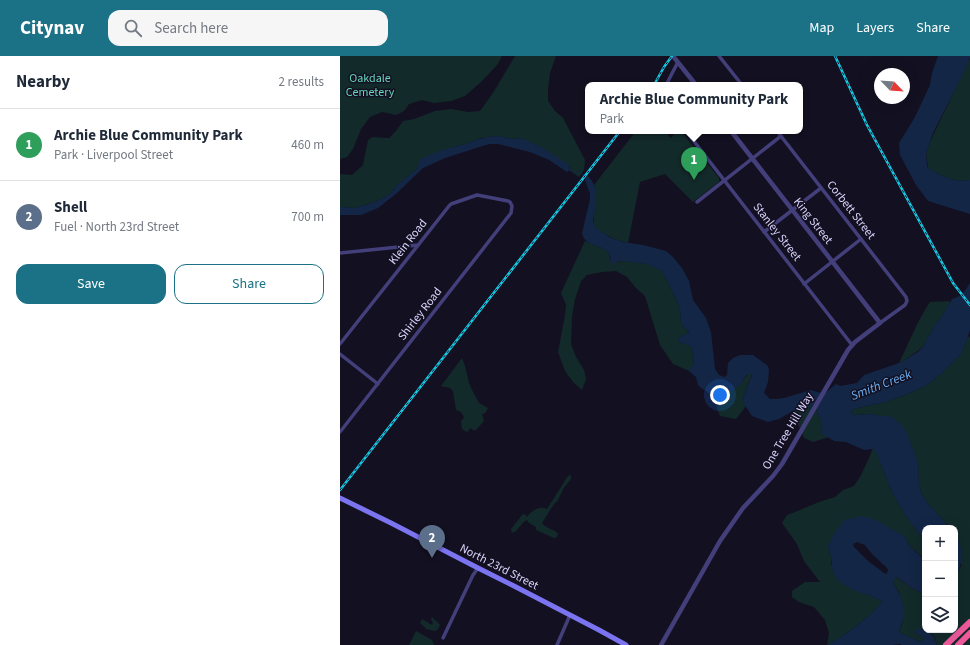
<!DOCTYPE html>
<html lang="en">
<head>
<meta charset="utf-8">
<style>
  body { margin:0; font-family:"Source Sans 3",sans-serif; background:#f6f6f7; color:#1f2937 }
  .controls { position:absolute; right:12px; bottom:12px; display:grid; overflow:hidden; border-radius:8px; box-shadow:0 4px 16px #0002 }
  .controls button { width:36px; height:36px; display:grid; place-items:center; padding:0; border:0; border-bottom:1px solid #e0e1e3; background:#fff; color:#1f2937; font:20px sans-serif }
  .compass { position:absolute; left:534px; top:12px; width:36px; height:36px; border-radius:50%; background:#fff; box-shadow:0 4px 16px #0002; rotate:115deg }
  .you { position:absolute; left:380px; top:339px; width:14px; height:14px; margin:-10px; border:3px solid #fff; border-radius:50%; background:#1a73e8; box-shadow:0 0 0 6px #1a73e833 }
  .badge { display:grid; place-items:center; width:26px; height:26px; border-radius:50%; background:#1b7185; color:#fff; font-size:13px; font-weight:700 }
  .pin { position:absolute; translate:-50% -33px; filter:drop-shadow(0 1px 2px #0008) }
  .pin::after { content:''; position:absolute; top:21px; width:14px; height:12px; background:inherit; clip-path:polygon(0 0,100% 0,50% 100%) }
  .popup { position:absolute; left:245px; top:26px; width:218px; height:52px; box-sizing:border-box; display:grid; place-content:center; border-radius:8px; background:#fff; filter:drop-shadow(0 1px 3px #0005); font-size:13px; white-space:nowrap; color:#747a83 }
  .popup b { font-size:15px; color:#1f2937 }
  .popup::after { content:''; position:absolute; left:50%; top:100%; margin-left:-8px; border:8px solid transparent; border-top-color:#fff }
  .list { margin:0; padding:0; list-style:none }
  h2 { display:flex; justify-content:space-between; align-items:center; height:52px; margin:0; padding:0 16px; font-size:17px }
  h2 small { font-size:13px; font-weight:400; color:#747a83 }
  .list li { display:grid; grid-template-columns:26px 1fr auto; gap:12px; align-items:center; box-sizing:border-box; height:72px; padding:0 16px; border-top:1px solid #e0e1e3 }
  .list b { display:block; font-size:15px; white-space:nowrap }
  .list p { margin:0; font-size:13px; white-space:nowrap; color:#747a83 }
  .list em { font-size:13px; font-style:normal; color:#747a83 }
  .actions { display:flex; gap:8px; padding:12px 16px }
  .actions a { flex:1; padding:9px 0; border:1px solid #1b7185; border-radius:12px; text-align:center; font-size:14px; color:#1b7185 }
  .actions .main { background:#1b7185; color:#fff }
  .icon { flex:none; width:22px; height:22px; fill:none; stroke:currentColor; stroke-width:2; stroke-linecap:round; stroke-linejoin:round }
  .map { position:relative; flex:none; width:630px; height:589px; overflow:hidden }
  header { display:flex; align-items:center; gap:24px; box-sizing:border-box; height:56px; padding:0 20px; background:#1b7185; color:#fff }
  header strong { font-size:19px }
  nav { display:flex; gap:22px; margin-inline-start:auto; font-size:14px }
  .search { width:280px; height:36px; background:#f6f6f7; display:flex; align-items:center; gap:10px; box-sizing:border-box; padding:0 14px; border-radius:12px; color:#747a83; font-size:15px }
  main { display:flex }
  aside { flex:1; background:#fff }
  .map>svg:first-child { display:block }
  .green { fill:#132a2a }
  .water { fill:#142646; fill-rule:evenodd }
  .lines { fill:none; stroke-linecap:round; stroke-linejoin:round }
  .stream { stroke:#142646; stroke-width:1 }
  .minor { stroke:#433f7b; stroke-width:3.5 }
  .tertiary { stroke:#433f7b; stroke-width:4.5 }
  .secondary { stroke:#7b74f1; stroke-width:5 }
  .motorway { stroke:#ef5a9d; stroke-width:6 }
  .rail-casing { stroke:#16c9e4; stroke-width:2.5 }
  .rail { stroke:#131021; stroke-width:1; stroke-dasharray:3; stroke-linecap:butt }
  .labels { text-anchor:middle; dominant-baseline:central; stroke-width:3; stroke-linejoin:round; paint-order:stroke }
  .park-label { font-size:12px; fill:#67d4bc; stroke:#131021 }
  .street-label { font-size:12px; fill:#d9d4fb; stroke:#131021 }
  .water-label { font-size:13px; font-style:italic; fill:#6caff1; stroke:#131021 }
</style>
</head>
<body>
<header>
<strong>Citynav</strong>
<div class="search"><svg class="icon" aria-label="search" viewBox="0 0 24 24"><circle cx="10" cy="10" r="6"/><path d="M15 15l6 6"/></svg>Search here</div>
<nav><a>Map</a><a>Layers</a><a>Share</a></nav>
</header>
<main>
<aside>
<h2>Nearby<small>2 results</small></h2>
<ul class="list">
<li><span class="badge" style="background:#2e9e5b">1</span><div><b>Archie Blue Community Park</b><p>Park · Liverpool Street</p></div><em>460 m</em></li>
<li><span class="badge" style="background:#5c6f8a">2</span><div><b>Shell</b><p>Fuel · North 23rd Street</p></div><em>700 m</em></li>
</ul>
<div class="actions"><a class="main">Save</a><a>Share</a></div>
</aside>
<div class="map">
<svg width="630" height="589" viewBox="0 0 630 589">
  <rect width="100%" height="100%" fill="#131021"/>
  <g class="green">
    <path d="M0 0H162L157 9 142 25 125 40 111 45 94 47 82 44 69 48 64 55 56 59 42 56 30 61 21 73 13 93 7 101 0 103Z"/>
    <path d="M175 0H216L210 17 208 34V45L215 55 223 62 245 104 244 114 239 121 229 114 230 111 182 82 172 83 159 80 148 81 141 82 126 88 116 90 79 112 56 130 50 138 33 147 14 152 0 151V118L12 119 23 109 28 84 33 81 49 82 56 75 63 65 74 63 95 55 111 53 128 56 140 55 153 37Z"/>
    <path d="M630 2V124C614 127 601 120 588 112L586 97 590 86Z"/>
    <path d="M296 75H325L331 82 337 75H341L379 122V126L353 146 325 118 300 126 288 187C279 185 272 182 264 178 261 176 256 173 255 170 251 163 259 141 254 129Z"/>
    <path d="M245 185C248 186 251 188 254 189 265 194 270 192 270 206L285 205 307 208 321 214 328 226 340 252 341 268 346 273 349 278C344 279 340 279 338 285L352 291 354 308 349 315 333 308 320 289 305 240 296 232 287 221 276 215 262 216 247 219 241 225 235 243 232 261 231 288 236 301 244 314 246 323 242 334 234 327 225 315 218 296 225 259 226 249 221 237Z"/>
    <path d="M609 245 610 247 601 262 595 268 591 277 588 281 583 291 562 306 559 307C569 287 577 265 590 246Z"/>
    <path d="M628 280 630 282V589H597C595 580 594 578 586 574H615V522L621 510 618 482 615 479V472H610L588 448 582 439 579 429 578 406 550 360H540L533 358 514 359 511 356 513 353 546 346 570 337 587 329 603 316 621 298Z"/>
    <path d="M122 302 125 310 129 327 133 336 139 347 148 352 145 357 142 358 144 365 135 375 130 372 129 374 127 376 122 373 121 365 124 362C123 358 121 355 116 354L113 335 110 332 101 330Z"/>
    <path d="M408 318H412L404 339 403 346 406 350 396 363 380 360 377 352 379 341 398 330Z"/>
    <path d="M475 349 478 359 481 363 482 376V378L489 381 473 386 464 382 453 356V355L460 352 468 353 471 350Z"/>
    <path d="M533 393 538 398 541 409 551 434 565 459 585 485V500L583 501 570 491 564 480 488 490 491 501V508L520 537 529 539 541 545 542 546C527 564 508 577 488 589H487L489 577 485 564 474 551 459 546 452 541V535L465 526H480L464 505 457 488 442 467 447 459 455 456 479 446 495 441 503 434 514 430 521 419 530 400 532 394Z"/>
    <path d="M231 419V422L230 424 223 433 218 444 214 448 202 467C206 473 215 473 218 478L217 481 214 482 196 474V471L189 467 187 464C180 467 179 475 172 477L171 473 183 458 186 459 187 461C191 455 200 449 207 453L228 420Z"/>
    <path d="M556 521C565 527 574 535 585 537V574L581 572 575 577 584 581V583L582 586 567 580 559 576 563 565 559 536 553 527 555 522Z"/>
    <path d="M92 561 100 569 98 573 95 575 86 573C84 570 82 569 80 567L82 563 92 569 93 567 91 563Z"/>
    <path d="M76 575 92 584 94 589H69Z"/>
  </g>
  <g class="water">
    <path d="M598 0H630V2L621 22 593 77 586 97 587 110 588 112C601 120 614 127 630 124V158L588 145 576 129 560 99 559 87 575 61 590 29 592 17Z"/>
    <path d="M159 80 172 83 182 82 199 90 229 109V114L227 116 209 104 190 96 158 88H149L105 102 83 112 57 137 38 152 21 159H0V151L14 152 33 147 50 138 56 130 78 112 79 104C93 96 110 92 125 88 130 87 135 84 140 83 146 80 152 81 159 80Z"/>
    <path d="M247 119 252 125 256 134V148L253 165 254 168 257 173 269 181 283 186 303 189 326 195 332 200 342 212 349 225 353 244 366 262 371 276 375 313 379 319 384 321 387 319 388 307 393 302 400 299H413L428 310 429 314 428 326 424 337 430 343H436L444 342 471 334 484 338 496 328 500 330 517 327 524 319 562 306 579 295 583 291 588 281 591 277 595 268 601 262 612 243C623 240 624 236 630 227V274L627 283 621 298 603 316 587 329 570 337 546 346 513 353 511 356 514 359 533 358 540 360H550L557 365 563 371 567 378 578 406 579 429 582 439 588 448 610 472H585V485L565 459 551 434 541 409 537 398 533 393 524 394 506 386 494 385 482 378 481 363 478 359 475 349 471 350 468 353 460 352 453 355 439 363 428 366 412 360 403 346 404 339 412 319 411 318C404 318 404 324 400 329 395 334 383 338 377 342L361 332 358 329 356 321 349 315 350 312 354 308 352 291 338 285C340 279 344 279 349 277L346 273 341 268 340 252 328 226 321 214 306 208 285 205H279L273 208 270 206C270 204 271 202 270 200 266 187 245 193 242 177L250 143V138L245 124Z"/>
    <path d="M523 460 538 465 564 480 570 491 582 501 585 500V537C574 535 565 527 557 521L555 522 553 527C560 538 566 550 563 563 562 568 560 571 559 576L567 580 582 586 584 583C582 579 576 579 574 575L581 572C591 577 594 578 597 589H562L560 588 552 589H488C508 577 527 564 542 546L541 545 529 539 520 537 504 529 499 525 493 517 491 501 488 490 494 478 504 464ZM517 486 525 489 532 498 547 512 548 514 547 517 546 518 544 517 528 505 514 491 513 488Z"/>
    <path d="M615 479C625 493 623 507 615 522Z"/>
  </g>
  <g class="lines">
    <path class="stream" d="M229 114 242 118 246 122"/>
    <g class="minor">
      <path d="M379 0 402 29"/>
      <path d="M326 29 338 6"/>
      <path d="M346 75 512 289"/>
      <path d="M437 75 566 241 567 245 565 249 540 267"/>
      <path d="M357 146 441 80"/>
      <path d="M424 176 481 132"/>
      <path d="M0 197 78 189"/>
      <path d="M464 228 521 183"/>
      <path d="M0 288 109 150 111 148 137 139 168 145 170 146 172 150 171 157 0 376"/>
      <path d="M0 298 38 328"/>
      <path d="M103 582 133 519 138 512"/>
      <path d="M217 589 230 559"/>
    </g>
    <g class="tertiary">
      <path d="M333 0 356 29"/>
      <path d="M321 589 380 485 403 452 433 420 442 408 508 294 515 286 540 267 391 75"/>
    </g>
    <path class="secondary" d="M0 442 51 467 138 512 174 530 259 574 286 589"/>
    <g class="motorway">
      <path d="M606 589 630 566"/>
      <path d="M618 589 630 577"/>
    </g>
    <g class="rail-casing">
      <g id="rail">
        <path d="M495 0 527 69 613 227 630 249"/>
        <path d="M314 29 324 11 332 0"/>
        <path d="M0 434 280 75"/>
      </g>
    </g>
    <use href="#rail" class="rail"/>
  </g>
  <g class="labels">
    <g class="park-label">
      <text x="30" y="22">Oakdale<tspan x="30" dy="14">Cemetery</tspan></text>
    </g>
    <g class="street-label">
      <text transform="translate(511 154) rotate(52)">Corbett Street</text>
      <text transform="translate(473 165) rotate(52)">King Street</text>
      <text transform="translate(437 176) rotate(52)">Stanley Street</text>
      <text transform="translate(68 186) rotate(-52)">Klein Road</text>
      <text transform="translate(80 258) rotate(-52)">Shirley Road</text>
      <text transform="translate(448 375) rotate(-59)">One Tree Hill Way</text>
      <text transform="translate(159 511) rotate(27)">North 23rd Street</text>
    </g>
    <g class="water-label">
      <text transform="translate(541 329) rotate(-21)">Smith Creek</text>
    </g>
  </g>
</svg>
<div class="controls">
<button>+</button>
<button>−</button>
<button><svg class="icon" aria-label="layers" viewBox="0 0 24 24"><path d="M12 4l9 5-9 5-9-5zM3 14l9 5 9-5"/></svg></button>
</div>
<svg class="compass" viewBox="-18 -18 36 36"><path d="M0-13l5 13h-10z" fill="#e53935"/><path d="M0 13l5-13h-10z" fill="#747a83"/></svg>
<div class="you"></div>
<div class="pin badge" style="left:354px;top:124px;background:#2e9e5b">1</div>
<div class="popup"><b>Archie Blue Community Park</b>Park</div>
<div class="pin badge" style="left:92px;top:502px;background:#5c6f8a">2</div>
</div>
</main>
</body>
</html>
